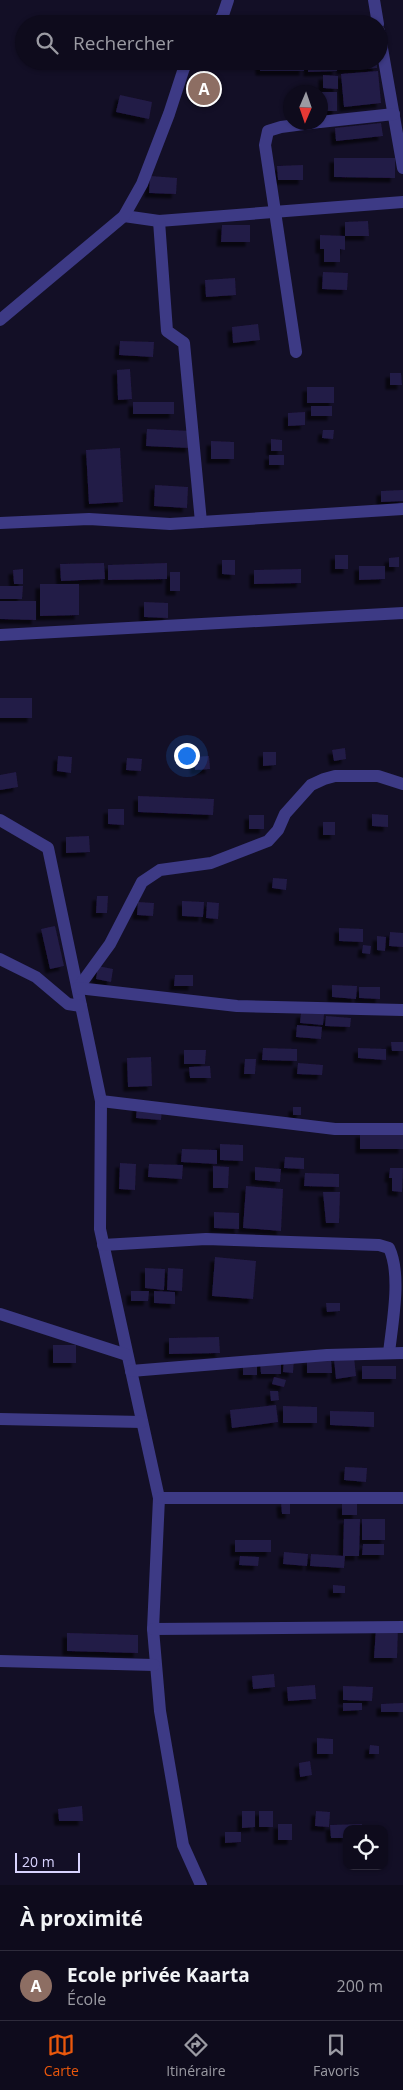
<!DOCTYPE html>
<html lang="fr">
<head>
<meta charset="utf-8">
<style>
  body { margin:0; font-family:"Open Sans",sans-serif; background:#1c1929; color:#f1f3f6 }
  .controls { position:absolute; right:15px; bottom:15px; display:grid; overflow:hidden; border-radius:10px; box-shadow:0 1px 4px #0004 }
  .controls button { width:45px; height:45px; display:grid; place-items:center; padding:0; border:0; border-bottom:1px solid #2e2b3b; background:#0e0b1c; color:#f1f3f6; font:25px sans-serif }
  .compass { position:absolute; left:283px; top:85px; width:45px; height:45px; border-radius:50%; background:#0e0b1c; box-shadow:0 1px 4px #0004; rotate:182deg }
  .scale { position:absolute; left:15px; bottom:12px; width:65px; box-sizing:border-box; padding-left:5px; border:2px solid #d9d4ff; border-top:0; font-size:14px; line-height:18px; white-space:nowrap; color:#d9d4ff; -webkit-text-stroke:4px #130f26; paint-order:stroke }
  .you { position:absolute; left:186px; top:755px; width:18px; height:18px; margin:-12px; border:4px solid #fff; border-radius:50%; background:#1a73e8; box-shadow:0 0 0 8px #1a73e833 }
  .badge { display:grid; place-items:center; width:32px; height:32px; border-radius:50%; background:#ea580c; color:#fff; font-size:16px; font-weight:700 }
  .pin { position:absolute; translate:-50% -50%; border:2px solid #fff; box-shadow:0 1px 5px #0006 }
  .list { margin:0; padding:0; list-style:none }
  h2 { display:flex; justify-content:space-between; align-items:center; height:65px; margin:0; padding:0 20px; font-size:21px }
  h2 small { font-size:16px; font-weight:400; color:#9b9ba3 }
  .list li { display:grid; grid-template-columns:32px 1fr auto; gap:15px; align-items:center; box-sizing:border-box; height:70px; padding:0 20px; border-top:1px solid #2e2b3b }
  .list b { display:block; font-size:19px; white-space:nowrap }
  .list p { margin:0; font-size:16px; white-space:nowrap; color:#9b9ba3 }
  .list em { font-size:16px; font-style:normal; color:#9b9ba3 }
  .icon { flex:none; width:28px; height:28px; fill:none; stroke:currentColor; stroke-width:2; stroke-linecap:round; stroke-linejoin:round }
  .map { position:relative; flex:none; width:403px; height:1885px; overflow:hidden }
  .search { position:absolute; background:#0e0b1c; box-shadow:0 1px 4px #0004; left:15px; right:15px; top:15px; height:55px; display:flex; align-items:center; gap:12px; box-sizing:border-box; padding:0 18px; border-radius:28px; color:#9b9ba3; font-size:19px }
  .sheet { height:135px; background:#0e0b1c }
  nav { display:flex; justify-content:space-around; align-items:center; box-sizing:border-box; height:70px; border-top:1px solid #2e2b3b; background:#0e0b1c; font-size:14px; color:#9b9ba3 }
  nav a { display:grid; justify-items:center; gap:2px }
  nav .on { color:#ea580c }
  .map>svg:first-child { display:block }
  .building { fill:#241b47; filter:url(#shadow) }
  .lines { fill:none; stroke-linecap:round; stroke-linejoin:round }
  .street { stroke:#3d3a85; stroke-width:12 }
</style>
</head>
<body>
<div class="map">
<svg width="403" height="1885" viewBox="0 0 403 1885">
  <defs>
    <filter id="shadow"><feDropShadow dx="-4.5" dy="4.5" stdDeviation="1" flood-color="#0009"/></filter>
  </defs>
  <rect width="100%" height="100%" fill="#130f26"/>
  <g class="building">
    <rect x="260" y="61" width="44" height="10"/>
    <path d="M308 61H337V71L308 72Z"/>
    <path d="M340 61H377V68L341 70Z"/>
    <path d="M378 71 381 103 344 107 341 74Z"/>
    <path d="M323 75 338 76V89L323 88Z"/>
    <rect x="320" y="92" width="17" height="19"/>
    <path d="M120 95 152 102 149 119 116 112Z"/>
    <path d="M381 123 383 136 336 141 335 128Z"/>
    <path d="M334 158H395V178L334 177Z"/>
    <path d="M303 165V180H278L277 166Z"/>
    <path d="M150 176 177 178 176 194 149 193Z"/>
    <path d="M368 221 369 236H345V222Z"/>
    <path d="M222 225H250V242H221Z"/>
    <path d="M320 235 345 236V250L340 249V262H324V249H320Z"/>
    <path d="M323 272 348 273 347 290 322 289Z"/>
    <path d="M235 278 236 295 206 297 205 280Z"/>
    <path d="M258 324 260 340 233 343 232 327Z"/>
    <path d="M120 341 154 342 153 357 119 355Z"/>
    <path d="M130 369 132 399 118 400 117 370Z"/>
    <path d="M390 373H401L402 385H390Z"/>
    <rect x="307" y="387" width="27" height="16"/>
    <rect x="133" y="402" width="41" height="12"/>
    <rect x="311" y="406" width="21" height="10"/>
    <path d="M305 412V425L288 426V413Z"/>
    <path d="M147 429 191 431 190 448 146 446Z"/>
    <path d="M323 430H334L333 439 322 438Z"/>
    <path d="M271 439 282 440V451H271Z"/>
    <path d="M211 441 234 442V459H211Z"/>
    <path d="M120 448 123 502 89 504 86 450Z"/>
    <rect x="269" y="455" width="15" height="10"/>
    <path d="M155 485 188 487 187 508 154 506Z"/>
    <path d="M403 490V501L381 502V491Z"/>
    <rect x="335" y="555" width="13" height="14"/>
    <path d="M399 557V567H389V558Z"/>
    <path d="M222 560H235V575L222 574Z"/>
    <path d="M104 563 105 579 61 581 60 564Z"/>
    <path d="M167 563V579L108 580V565Z"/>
    <path d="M359 566H385V579L359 580Z"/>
    <path d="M23 569V584H14L13 570Z"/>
    <path d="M301 569V583L254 584V570Z"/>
    <rect x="170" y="572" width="10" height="19"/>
    <path d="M40 584H79V615L40 616Z"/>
    <path d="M0 586H23L22 599H0Z"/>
    <path d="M0 601H36V620L0 619Z"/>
    <path d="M144 602 168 603V618L144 617Z"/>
    <rect x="0" y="698" width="32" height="20"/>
    <path d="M345 748 346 759 334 761 332 750Z"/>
    <path d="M263 752H276V765L263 766Z"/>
    <path d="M58 756 72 757 71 773 57 771Z"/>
    <path d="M209 756 210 769 195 770 194 757Z"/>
    <path d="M127 758 142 759 141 771 126 770Z"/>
    <path d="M16 772 18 787 0 790V775Z"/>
    <path d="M138 796 214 799 213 815 138 812Z"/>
    <path d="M108 809H124V825L108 824Z"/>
    <path d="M372 814 388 815V827L372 826Z"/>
    <rect x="249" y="815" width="15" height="14"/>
    <rect x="323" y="822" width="12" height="13"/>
    <path d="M89 836 90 852 66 853V837Z"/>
    <path d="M273 878 287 879 286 890 272 888Z"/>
    <path d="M97 896H108L107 913H96Z"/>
    <path d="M182 901 204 902 203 917 182 916Z"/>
    <path d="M138 902 154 903 153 916 137 915Z"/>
    <path d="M207 902 219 903 218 919 206 918Z"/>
    <path d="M55 926 64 966 50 969 41 929Z"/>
    <path d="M339 928 363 929V942L339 941Z"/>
    <path d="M390 932 403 933V947L389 946Z"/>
    <path d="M377 936 386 937 385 951 377 950Z"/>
    <path d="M363 945 371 946 370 954 362 953Z"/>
    <path d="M98 966 113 969 111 982 96 979Z"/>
    <path d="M175 975H193V986H174Z"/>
    <path d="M332 985 357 986 356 999 332 997Z"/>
    <path d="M359 987H380V999L359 998Z"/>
    <path d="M301 1013 324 1014 323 1025 300 1023Z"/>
    <path d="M326 1016 351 1018 350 1027 325 1026Z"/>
    <path d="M297 1025 322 1027 321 1039 296 1037Z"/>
    <path d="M391 1042H403V1051H392Z"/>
    <path d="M263 1048 297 1049V1061L262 1060Z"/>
    <path d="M358 1048 386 1049V1060L358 1058Z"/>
    <path d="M184 1050H206L205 1064H184Z"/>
    <path d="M151 1057 152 1086 128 1087 127 1058Z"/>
    <path d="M245 1059H256L255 1074H244Z"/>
    <path d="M298 1063 323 1065 322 1075 297 1074Z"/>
    <path d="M210 1066 211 1078H190L189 1067Z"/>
    <path d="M137 1106 162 1108 161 1120 136 1118Z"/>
    <rect x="293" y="1107" width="8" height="8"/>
    <path d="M360 1133 403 1134V1149H360Z"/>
    <path d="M220 1144 243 1145V1161L220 1160Z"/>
    <path d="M182 1149 217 1150V1164L181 1162Z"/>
    <path d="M285 1157 304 1158V1169L284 1168Z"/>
    <path d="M120 1163 136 1164 135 1190 119 1189Z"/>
    <path d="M149 1164 183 1165 182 1179 148 1177Z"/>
    <path d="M213 1166 229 1167 228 1188H213Z"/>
    <path d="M255 1167 281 1169 280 1182 255 1180Z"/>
    <path d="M390 1168H403L402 1192 392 1191V1178H389Z"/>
    <path d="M305 1173 339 1174V1187L304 1186Z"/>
    <path d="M246 1186 283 1189 281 1231 243 1228Z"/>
    <path d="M323 1192H340L339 1223H326Z"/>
    <path d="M214 1212 239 1213V1229L214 1228Z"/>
    <path d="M215 1257 256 1261 253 1299 212 1296Z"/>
    <path d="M145 1268 165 1269 164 1290 145 1288Z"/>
    <path d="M168 1268 183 1269 182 1291 167 1290Z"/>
    <path d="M131 1291H149L148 1301H131Z"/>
    <path d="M154 1291 175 1292V1304L154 1303Z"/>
    <path d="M326 1303H340V1311L327 1312Z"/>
    <path d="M219 1337 220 1353 169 1354V1338Z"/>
    <rect x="53" y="1345" width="23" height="18"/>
    <path d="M354 1357 356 1376 336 1379 334 1359Z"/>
    <path d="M284 1358H294L293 1373 283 1372Z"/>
    <path d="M307 1360H331L332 1373H307Z"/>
    <path d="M260 1361H281V1374H261Z"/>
    <rect x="243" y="1365" width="14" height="10"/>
    <rect x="362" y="1366" width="34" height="13"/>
    <path d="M274 1377 286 1380 284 1387 272 1384Z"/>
    <path d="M270 1391H278L279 1400 271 1401Z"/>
    <path d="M276 1405 278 1422 232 1428 230 1410Z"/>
    <path d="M283 1406 317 1407V1423H283Z"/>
    <path d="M330 1411 374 1412V1427L330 1425Z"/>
    <path d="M345 1467 367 1468 366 1482 344 1480Z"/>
    <path d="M281 1502H290V1514H282Z"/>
    <rect x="342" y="1504" width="15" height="11"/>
    <path d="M344 1519H360L359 1556H343Z"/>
    <rect x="362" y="1519" width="23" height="21"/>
    <rect x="235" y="1540" width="36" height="12"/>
    <path d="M363 1544H384V1555H362Z"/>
    <path d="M284 1552 308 1554 307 1566 283 1564Z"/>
    <path d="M311 1554 345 1556 344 1568 310 1566Z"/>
    <path d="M240 1556 259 1557 258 1566 239 1565Z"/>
    <path d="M333 1585 345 1586V1593H333Z"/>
    <path d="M398 1626 397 1658H374L376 1628Z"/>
    <path d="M67 1633 138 1635V1653L67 1651Z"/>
    <path d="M274 1674 275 1687 253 1689 252 1676Z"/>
    <path d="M315 1685 316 1699 288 1701 287 1687Z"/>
    <path d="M343 1686 373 1687 372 1701 343 1700Z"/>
    <path d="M343 1703H362V1710L343 1711Z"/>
    <path d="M403 1703V1712H381V1704Z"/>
    <path d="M317 1738 333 1739V1754H317Z"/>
    <path d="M370 1745 379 1746V1754H369Z"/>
    <path d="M310 1761 312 1775 300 1777 299 1763Z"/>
    <path d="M82 1806 83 1821H59L58 1809Z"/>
    <path d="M242 1811H255V1827L242 1828Z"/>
    <rect x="259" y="1811" width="14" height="16"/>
    <path d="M316 1811 330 1812 329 1827 315 1826Z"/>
    <rect x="278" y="1824" width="14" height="16"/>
    <path d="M362 1824V1829H347V1838H331L330 1825Z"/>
    <path d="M225 1832H241V1842L225 1843Z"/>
  </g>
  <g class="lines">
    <g class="street">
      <path d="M374 0 378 24"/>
      <path d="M217 24 223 15 228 0"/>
      <path d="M379 31 403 168"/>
      <path d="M320 122 394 114"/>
      <path d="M124 216 159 221 403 202"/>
      <path d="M159 221 167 331 184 343 201 522"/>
      <path d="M0 320 124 216 142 184 169 114 184 68 189 61"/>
      <path d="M296 352 265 145 268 131 281 127 319 122"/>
      <path d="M0 523 89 519 170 524 403 509"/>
      <path d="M0 635 403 613"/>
      <path d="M0 820 48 848 101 1101 100 1229 159 1498 153 1629 160 1711 183 1845 201 1885"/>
      <path d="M0 959 36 977 68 1004 81 1006"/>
      <path d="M78 988 110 944 142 882 160 870 211 863 268 841 278 830 285 814 311 785 324 779 335 776H378L403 784"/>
      <path d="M78 988 237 1006 403 1010"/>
      <path d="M101 1101 335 1129H403"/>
      <path d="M103 1245 206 1239 379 1245 389 1248C402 1275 392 1324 389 1353"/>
      <path d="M0 1314 127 1355"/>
      <path d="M131 1371 327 1355 403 1353"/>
      <path d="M0 1419 142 1422"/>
      <path d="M159 1498H403"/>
      <path d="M153 1629 403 1627"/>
      <path d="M0 1661 154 1665"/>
    </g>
  </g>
</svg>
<div class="controls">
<button><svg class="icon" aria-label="locate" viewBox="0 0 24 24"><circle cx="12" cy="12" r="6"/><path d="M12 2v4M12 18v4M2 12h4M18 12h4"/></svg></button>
</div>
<svg class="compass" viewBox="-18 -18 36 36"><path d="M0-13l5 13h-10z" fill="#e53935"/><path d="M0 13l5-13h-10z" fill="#9b9ba3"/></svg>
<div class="scale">20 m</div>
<div class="you"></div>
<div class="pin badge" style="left:204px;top:89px;background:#8d6e63">A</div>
<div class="search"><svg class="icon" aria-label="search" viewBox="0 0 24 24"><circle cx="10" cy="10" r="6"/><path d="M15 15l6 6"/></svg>Rechercher</div>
</div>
<section class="sheet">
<h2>À proximité<small></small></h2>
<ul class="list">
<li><span class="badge" style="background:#8d6e63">A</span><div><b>Ecole privée Kaarta</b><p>École</p></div><em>200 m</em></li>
</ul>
</section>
<nav>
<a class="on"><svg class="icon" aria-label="map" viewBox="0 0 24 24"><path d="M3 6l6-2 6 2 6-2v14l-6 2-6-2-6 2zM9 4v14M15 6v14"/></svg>Carte</a>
<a><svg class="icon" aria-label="directions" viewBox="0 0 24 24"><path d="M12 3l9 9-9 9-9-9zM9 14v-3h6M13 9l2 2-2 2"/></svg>Itinéraire</a>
<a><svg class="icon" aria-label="saved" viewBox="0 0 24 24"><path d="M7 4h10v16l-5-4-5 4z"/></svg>Favoris</a>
</nav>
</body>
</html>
